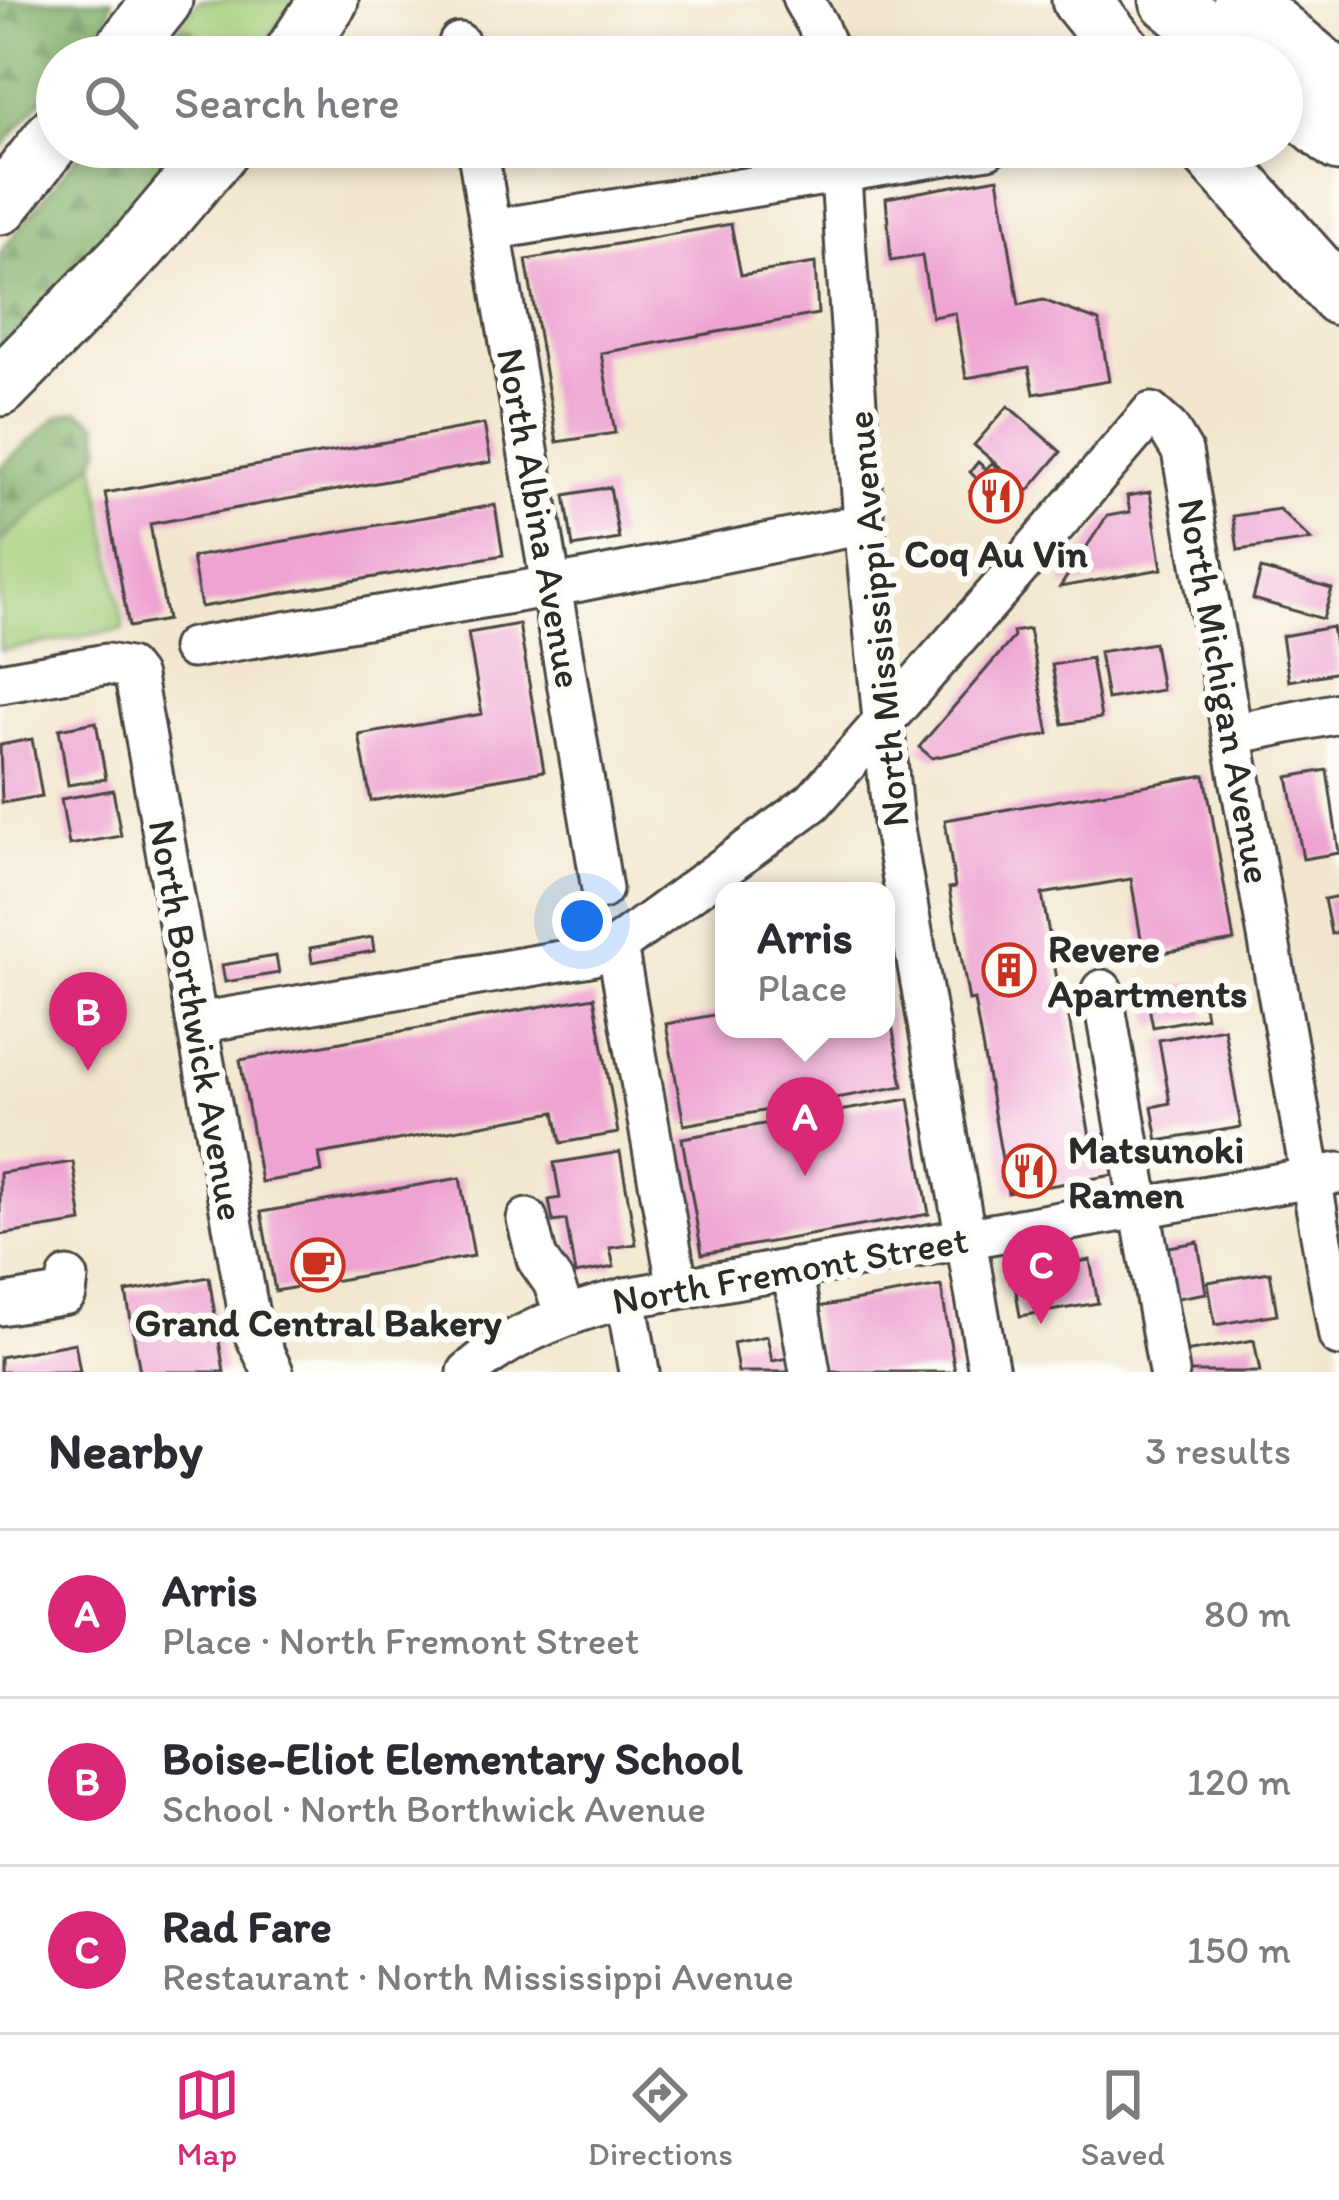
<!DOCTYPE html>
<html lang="en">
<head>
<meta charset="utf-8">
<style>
  body { margin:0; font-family:Itim,sans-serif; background:#f7f7f7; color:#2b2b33 }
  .you { position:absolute; left:582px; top:921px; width:42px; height:42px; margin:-30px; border:9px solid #fff; border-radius:50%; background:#1a73e8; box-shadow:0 0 0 18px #1a73e833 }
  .badge { display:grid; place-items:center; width:78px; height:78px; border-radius:50%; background:#db2777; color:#fff; font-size:39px; font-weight:700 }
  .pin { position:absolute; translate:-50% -99px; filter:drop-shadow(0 3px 6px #0008) }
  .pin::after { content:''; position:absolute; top:63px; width:42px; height:36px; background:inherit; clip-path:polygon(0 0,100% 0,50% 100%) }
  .popup { position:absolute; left:715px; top:882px; width:180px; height:156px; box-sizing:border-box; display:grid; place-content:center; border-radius:24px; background:#fff; filter:drop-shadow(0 3px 9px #0005); font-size:39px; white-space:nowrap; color:#7c7c81 }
  .popup b { font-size:45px; color:#2b2b33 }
  .popup::after { content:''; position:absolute; left:50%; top:100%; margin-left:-24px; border:24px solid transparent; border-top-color:#fff }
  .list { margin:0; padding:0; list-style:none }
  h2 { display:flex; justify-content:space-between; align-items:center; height:156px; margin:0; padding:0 48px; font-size:51px }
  h2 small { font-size:39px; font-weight:400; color:#7c7c81 }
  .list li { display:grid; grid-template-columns:78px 1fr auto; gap:36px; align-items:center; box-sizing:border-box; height:168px; padding:0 48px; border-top:3px solid #e1e1e2 }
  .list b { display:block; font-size:45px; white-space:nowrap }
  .list p { margin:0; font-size:39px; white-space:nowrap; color:#7c7c81 }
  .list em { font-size:39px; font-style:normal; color:#7c7c81 }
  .icon { flex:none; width:66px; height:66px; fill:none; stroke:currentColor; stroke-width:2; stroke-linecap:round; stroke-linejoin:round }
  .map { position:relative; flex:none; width:1339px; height:1372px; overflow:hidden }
  .search { position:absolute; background:#fff; box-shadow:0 6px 18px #0003; left:36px; right:36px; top:36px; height:132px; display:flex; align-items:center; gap:30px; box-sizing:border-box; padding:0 42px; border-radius:66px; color:#7c7c81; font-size:45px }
  .sheet { height:660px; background:#fff }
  nav { display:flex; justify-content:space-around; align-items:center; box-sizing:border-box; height:168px; border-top:3px solid #e1e1e2; background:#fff; font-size:33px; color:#7c7c81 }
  nav a { display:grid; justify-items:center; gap:6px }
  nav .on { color:#db2777 }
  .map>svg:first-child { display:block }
  .green { fill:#a4ce7a; stroke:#687c52; stroke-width:3 }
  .forest { fill:url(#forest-firs); stroke:#576e4a; stroke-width:3 }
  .building { fill:#eea3d2 }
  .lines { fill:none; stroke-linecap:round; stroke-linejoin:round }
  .minor-casing { stroke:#494743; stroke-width:45 }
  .highway-casing { stroke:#494743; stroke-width:63 }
  .minor { stroke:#fff; stroke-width:39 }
  .highway { stroke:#fff; stroke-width:57 }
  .labels { text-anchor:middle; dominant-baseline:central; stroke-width:12; stroke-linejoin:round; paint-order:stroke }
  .street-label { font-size:39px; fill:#2b2b2b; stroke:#fdfcf7 }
  .poi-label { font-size:39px; font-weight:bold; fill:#2b2b2b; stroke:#fdfcf7 }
</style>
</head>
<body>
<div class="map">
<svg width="1339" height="1372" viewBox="0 0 1339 1372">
  <defs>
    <pattern id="forest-firs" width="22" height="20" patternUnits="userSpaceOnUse" patternTransform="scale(3)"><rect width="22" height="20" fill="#83b16a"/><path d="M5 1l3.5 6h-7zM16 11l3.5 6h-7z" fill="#6b9057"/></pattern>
  </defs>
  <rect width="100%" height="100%" fill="#fdfcf7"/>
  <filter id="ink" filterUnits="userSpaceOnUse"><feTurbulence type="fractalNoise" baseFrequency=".00833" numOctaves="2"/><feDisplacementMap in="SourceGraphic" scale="24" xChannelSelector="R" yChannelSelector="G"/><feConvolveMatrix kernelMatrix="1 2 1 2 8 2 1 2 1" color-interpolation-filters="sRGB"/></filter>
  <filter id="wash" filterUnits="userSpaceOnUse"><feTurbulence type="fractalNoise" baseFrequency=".004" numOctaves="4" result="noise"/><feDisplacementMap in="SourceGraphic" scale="48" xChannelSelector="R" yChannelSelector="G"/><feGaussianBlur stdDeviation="2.7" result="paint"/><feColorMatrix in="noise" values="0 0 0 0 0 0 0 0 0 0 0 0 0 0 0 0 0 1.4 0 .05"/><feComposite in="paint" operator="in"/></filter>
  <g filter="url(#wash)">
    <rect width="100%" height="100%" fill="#f2e7ce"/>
    <g class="green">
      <path d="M200 0H297L254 57H223L188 28 177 29Z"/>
      <path d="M95 461 124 629 0 651V542Z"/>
    </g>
    <g class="forest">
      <path d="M0 0H112L108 20 77 57H57V81L0 150Z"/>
      <path d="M188 28 223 57H155L177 29Z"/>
      <path d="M84 147H185L147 195 0 350V253Z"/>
      <path d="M78 411 97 423 101 446 95 461 0 542V468L58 416Z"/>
    </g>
    <g id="blocks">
      <g class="building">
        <path d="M998 178 1019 305 1043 300 1099 321 1109 381 1034 394 1029 367 966 378 955 313 932 317 922 256 891 261 886 198Z"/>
        <path d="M731 224 741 275 815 263 818 314 601 353 615 433 557 442 526 260Z"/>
        <path d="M1008 406 1061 452 1028 491 974 445Z"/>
        <path d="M484 424 491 462 150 524 167 620 129 627 105 493Z"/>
        <path d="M978 462 986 469 992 463 1027 495 1003 521 970 491 979 481 970 472Z"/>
        <path d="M610 487 619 539 573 547 565 495Z"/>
        <path d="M1150 492 1162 569 1060 587 1107 516 1130 512 1127 496Z"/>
        <path d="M495 505 503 555 201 607 192 557Z"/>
        <path d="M1279 509 1311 540 1238 550 1233 516Z"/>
        <path d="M1261 569 1332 589 1323 619 1253 599Z"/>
        <path d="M519 624 544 771 371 801 359 735 482 714 468 633Z"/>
        <path d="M1332 627 1339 672 1289 681 1282 636Z"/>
        <path d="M1029 629 1049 734 932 758 919 747 1014 637 1013 632Z"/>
        <path d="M1154 643 1162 690 1107 699 1099 652Z"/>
        <path d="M1091 658 1101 718 1063 724 1052 665Z"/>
        <path d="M96 722 106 779 68 785 59 729Z"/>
        <path d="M32 739 42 796 2 803 0 745Z"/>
        <path d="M1327 770 1339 853 1303 859 1288 777Z"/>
        <path d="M1205 775 1234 941 1144 956 1131 879 1042 894 1058 985 1063 984 1090 1137 1112 1133 1119 1174 1008 1193 974 1000 969 1001 949 888 955 887 945 820Z"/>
        <path d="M113 790 121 836 69 845 61 799Z"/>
        <path d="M1339 896V932L1331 934 1324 899Z"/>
        <path d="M372 937 374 951 312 962 310 948Z"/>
        <path d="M276 956 279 973 225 982 222 965Z"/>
        <path d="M1200 982 1206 1017 1153 1027 1146 991Z"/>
        <path d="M594 997 618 1133 561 1143 555 1112 319 1154 322 1172 261 1182 240 1060Z"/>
        <path d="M888 1003 903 1086 684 1125 666 1024 724 1013V1029H886V1004Z"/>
        <path d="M1224 1028 1241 1127 1158 1141 1152 1107 1170 1103 1159 1040Z"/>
        <path d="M909 1099 929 1214 702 1254 682 1138Z"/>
        <path d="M620 1152 636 1244 610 1248 614 1267 575 1274 566 1220 553 1222 549 1200 560 1198 554 1163Z"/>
        <path d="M73 1162 82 1222 0 1235V1173Z"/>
        <path d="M460 1178 474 1256 275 1291 261 1212Z"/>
        <path d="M1198 1242 1206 1293 1172 1299 1163 1248Z"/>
        <path d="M1090 1260 1098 1303 1020 1316 1013 1273Z"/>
        <path d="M1270 1272 1277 1314 1215 1325 1208 1282Z"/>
        <path d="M209 1277 224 1372H140L126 1292Z"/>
        <path d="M941 1286 955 1372H823L812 1308Z"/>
        <path d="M767 1336 772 1361 788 1358 791 1372H738L733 1343Z"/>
        <path d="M1254 1340 1260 1372H1182L1179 1353Z"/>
        <path d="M75 1343 80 1372H0V1357Z"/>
      </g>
    </g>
  </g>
  <g filter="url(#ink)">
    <use href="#blocks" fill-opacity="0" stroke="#494743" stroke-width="3"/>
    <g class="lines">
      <g class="minor-casing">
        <g id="minor">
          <path d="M803 0 817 24 830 57"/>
          <path d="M459 43 462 57"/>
          <path d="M477 147 602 889"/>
          <path d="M839 147 864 524 893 823 989 1372"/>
          <path d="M491 230 988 148"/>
          <path d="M192 648 581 581 864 524"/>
          <path d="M0 683 107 664 128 668 135 677 249 1315 255 1335 273 1372"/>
          <path d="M1233 734 1339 713"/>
          <path d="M617 946 678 1289"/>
          <path d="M1102 990 1169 1372"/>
          <path d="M197 1023 590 956 617 946 813 802 1015 572 1151 413 1168 428 1182 451 1339 1336"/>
          <path d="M527 1219 537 1259 553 1282 566 1316"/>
          <path d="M792 1268 810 1372"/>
          <path d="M626 1298 639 1372"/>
          <path d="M0 1305 66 1294 68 1278"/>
          <path d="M468 1372C512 1333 570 1312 626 1298L1339 1173"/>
        </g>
      </g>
      <g class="highway-casing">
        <g id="highway">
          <path d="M1081 0 1127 57"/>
          <path d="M1169 0 1237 57"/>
          <path d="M1242 0 1339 81"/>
          <path d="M118 57 163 0"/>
          <path d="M291 57 329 0"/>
          <path d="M1282 95 1339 142"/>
          <path d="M1206 147 1339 296"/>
          <path d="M0 205 57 133"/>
          <path d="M0 387 140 244 222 147"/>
        </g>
      </g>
      <use href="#minor" class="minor"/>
      <use href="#highway" class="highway"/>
    </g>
  </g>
  <defs>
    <g id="restaurant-ring" transform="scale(2.7)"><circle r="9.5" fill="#fdfcf7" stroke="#c8321e" stroke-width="1.5"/><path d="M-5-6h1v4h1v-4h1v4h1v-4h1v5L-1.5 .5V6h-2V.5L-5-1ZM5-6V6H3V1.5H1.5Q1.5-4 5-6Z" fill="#c8321e"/></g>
    <g id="building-ring" transform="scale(2.7)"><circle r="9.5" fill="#fdfcf7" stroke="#c8321e" stroke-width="1.5"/><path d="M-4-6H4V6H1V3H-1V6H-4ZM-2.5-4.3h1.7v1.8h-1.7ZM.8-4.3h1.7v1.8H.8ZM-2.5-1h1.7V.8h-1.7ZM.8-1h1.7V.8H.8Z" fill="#c8321e"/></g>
    <g id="cafe-ring" transform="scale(2.7)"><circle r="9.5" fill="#fdfcf7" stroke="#c8321e" stroke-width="1.5"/><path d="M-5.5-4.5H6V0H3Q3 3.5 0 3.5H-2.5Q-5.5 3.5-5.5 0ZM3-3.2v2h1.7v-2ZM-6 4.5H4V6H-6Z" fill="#c8321e"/></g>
  </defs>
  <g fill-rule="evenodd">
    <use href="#restaurant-ring" x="996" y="496"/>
    <use href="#building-ring" x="1009" y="970"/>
    <use href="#restaurant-ring" x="1029" y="1171"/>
    <use href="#cafe-ring" x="318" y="1265"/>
  </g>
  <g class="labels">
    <g class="street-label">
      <text transform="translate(540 518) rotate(80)">North Albina Avenue</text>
      <text transform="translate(877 619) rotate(-95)">North Mississippi Avenue</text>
      <text transform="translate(1225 691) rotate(80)">North Michigan Avenue</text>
      <text transform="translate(197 1020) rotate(80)">North Borthwick Avenue</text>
      <text transform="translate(790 1270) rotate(-10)">North Fremont Street</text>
    </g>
    <g class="poi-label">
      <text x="996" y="553">Coq Au Vin</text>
      <text x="1048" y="948" text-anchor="start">Revere<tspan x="1048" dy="45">Apartments</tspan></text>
      <text x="1068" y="1149" text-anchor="start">Matsunoki<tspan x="1068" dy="45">Ramen</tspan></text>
      <text x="318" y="1322">Grand Central Bakery</text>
    </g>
  </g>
</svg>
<div class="you"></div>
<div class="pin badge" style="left:805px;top:1176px">A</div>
<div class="popup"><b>Arris</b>Place</div>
<div class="pin badge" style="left:88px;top:1071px">B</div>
<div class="pin badge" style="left:1041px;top:1324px">C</div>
<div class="search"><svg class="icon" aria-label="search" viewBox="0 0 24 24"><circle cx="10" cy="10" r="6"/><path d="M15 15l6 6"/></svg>Search here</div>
</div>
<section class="sheet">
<h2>Nearby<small>3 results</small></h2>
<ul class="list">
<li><span class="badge">A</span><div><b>Arris</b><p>Place · North Fremont Street</p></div><em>80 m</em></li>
<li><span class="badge">B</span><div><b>Boise-Eliot Elementary School</b><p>School · North Borthwick Avenue</p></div><em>120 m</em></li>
<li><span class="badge">C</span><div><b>Rad Fare</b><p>Restaurant · North Mississippi Avenue</p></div><em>150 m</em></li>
</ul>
</section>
<nav>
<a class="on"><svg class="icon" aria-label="map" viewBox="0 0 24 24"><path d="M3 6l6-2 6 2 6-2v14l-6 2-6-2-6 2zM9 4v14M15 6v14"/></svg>Map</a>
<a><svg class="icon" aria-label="directions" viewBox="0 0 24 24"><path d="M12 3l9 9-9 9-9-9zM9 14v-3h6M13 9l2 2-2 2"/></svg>Directions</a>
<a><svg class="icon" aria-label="saved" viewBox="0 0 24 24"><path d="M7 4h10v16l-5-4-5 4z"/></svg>Saved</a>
</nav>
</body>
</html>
